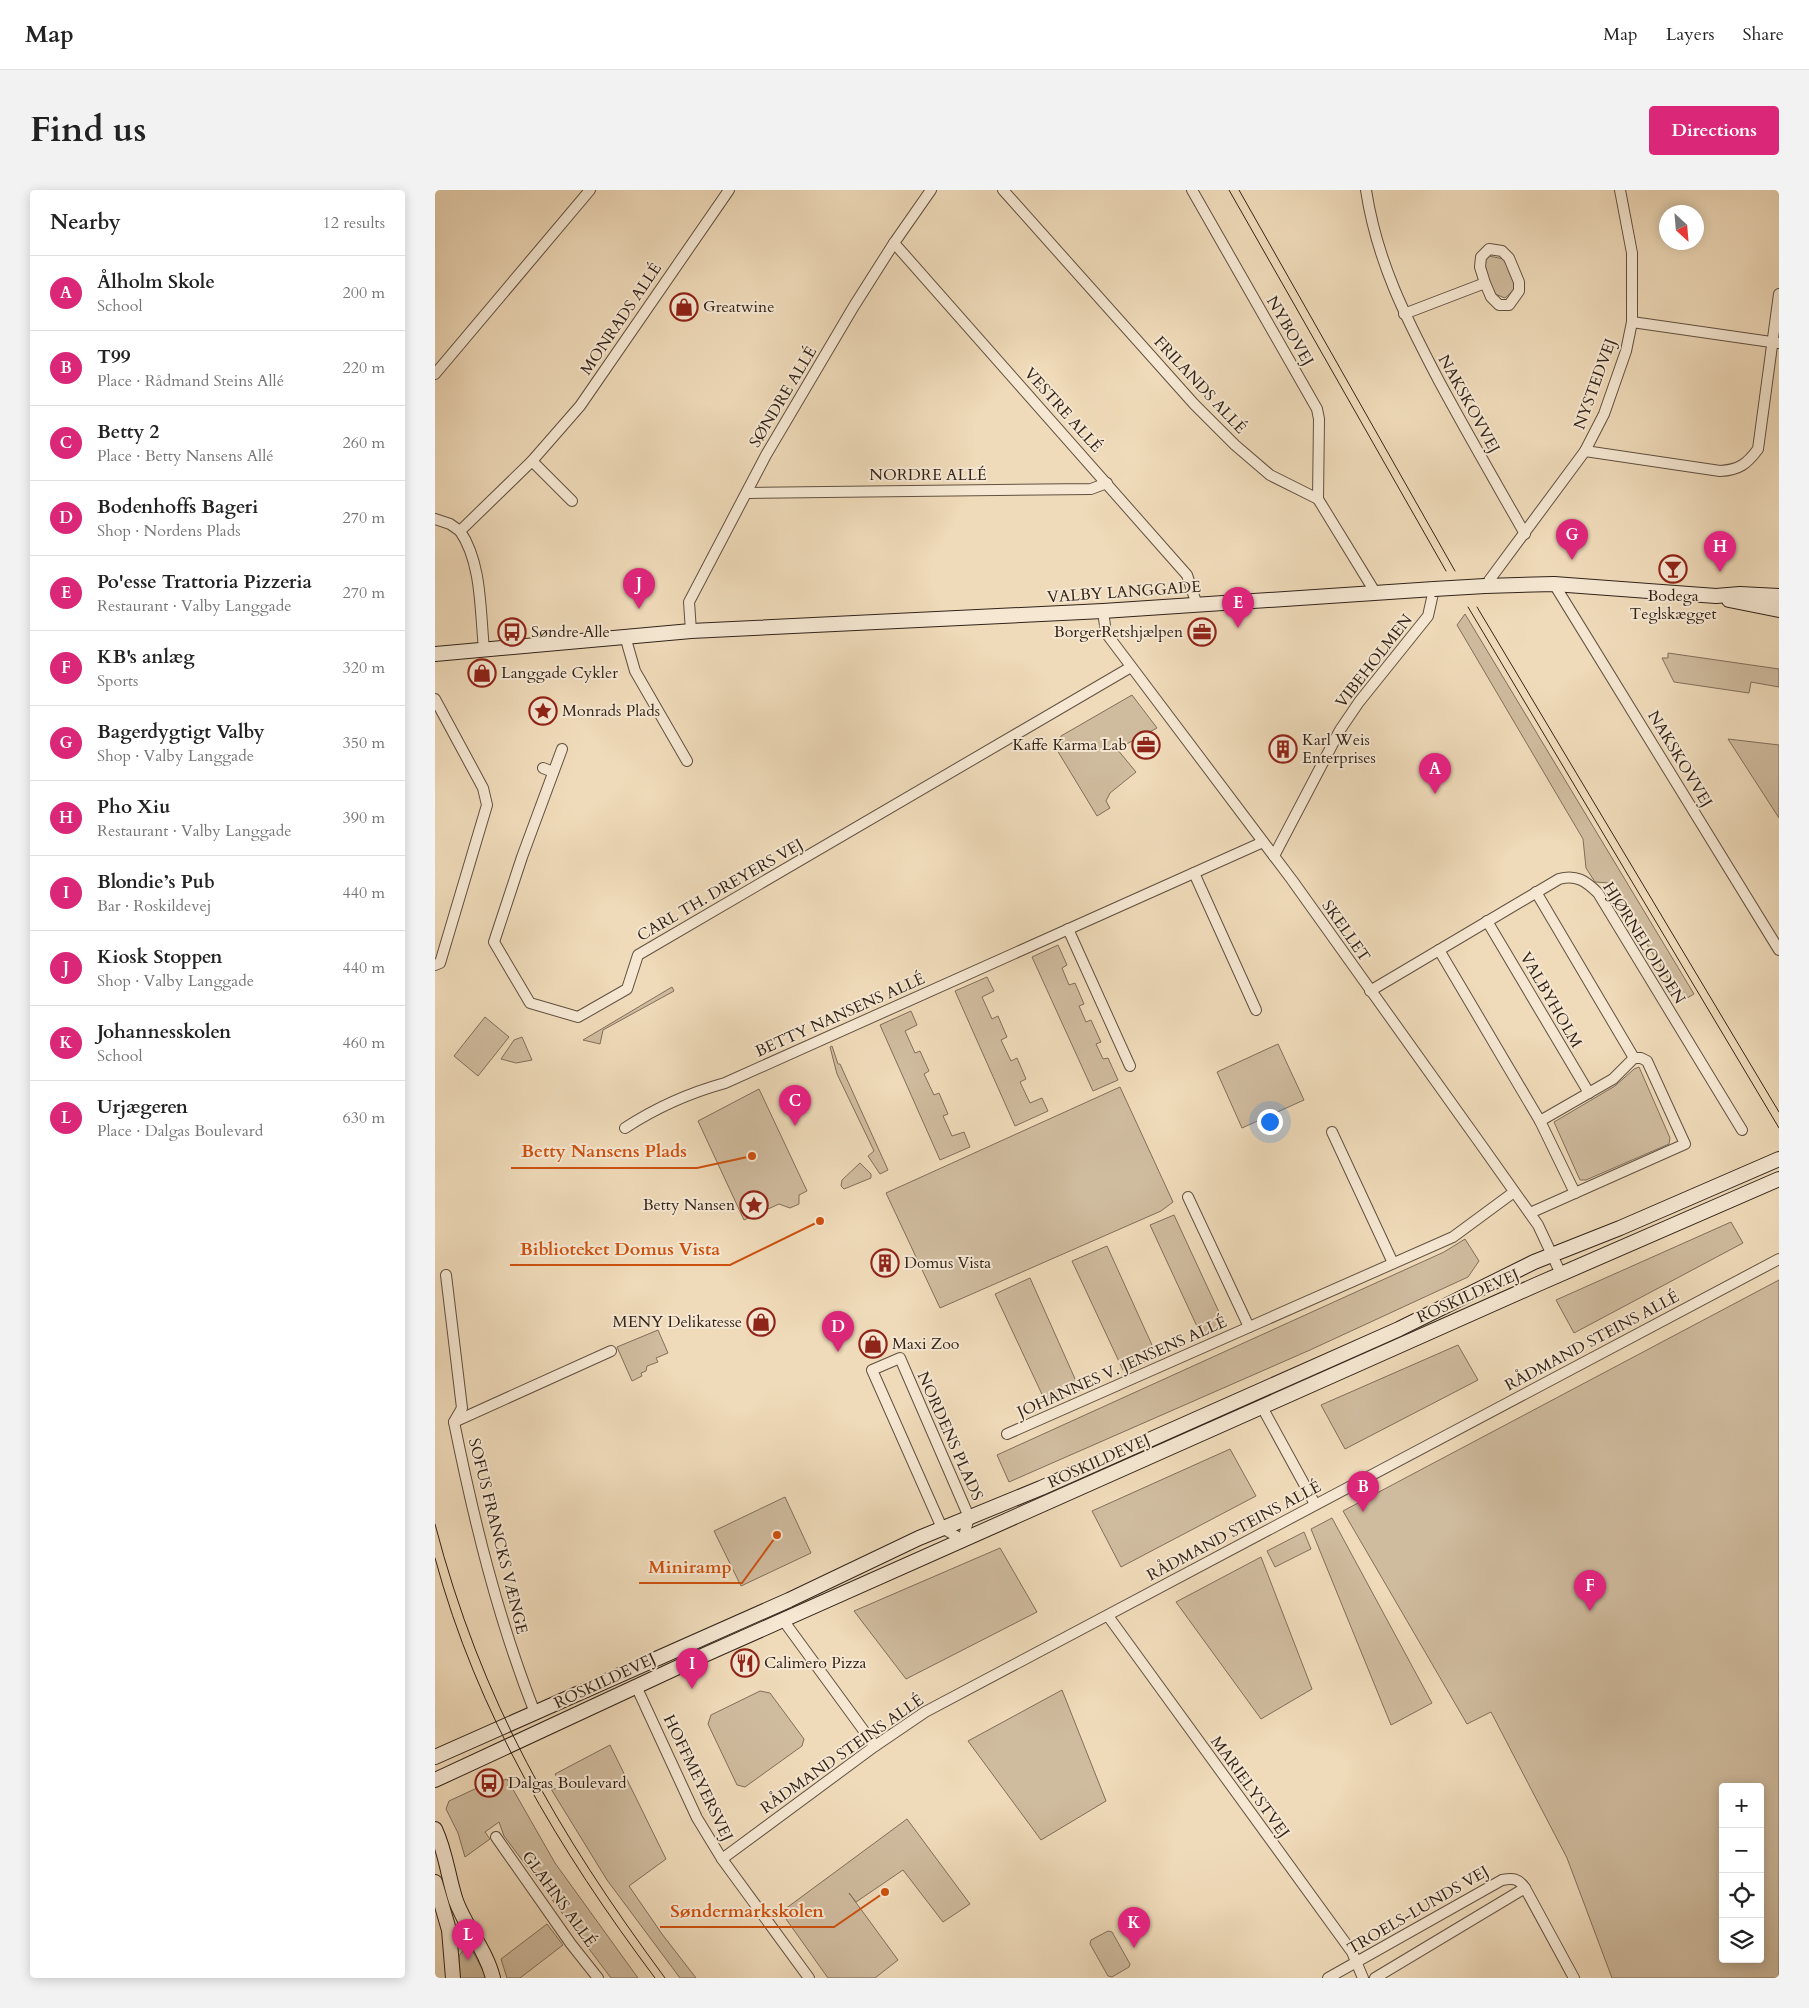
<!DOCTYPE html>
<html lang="en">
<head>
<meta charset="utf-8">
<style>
  body { margin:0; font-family:Cardo,serif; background:#f2f2f2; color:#222 }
  .controls { position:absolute; right:15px; bottom:15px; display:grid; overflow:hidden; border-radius:5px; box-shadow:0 2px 12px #0003 }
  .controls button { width:45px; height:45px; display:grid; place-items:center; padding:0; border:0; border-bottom:1px solid #e0e0e0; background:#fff; color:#222; font:25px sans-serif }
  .compass { position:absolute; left:1224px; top:15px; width:45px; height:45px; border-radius:50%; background:#fff; box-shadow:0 2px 12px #0003; rotate:154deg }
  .you { position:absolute; left:834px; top:931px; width:18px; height:18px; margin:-12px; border:4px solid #fff; border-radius:50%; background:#1a73e8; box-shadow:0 0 0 8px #1a73e833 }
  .badge { display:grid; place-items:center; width:32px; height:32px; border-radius:50%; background:#db2777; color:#fff; font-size:16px; font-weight:700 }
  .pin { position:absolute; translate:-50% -41px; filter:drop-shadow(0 1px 2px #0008) }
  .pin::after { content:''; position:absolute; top:26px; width:18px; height:15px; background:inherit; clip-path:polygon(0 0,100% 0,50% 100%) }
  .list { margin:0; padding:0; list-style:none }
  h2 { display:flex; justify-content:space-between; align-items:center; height:65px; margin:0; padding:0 20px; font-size:21px }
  h2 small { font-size:16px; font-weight:400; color:#767676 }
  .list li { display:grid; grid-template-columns:32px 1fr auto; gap:15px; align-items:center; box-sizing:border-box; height:75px; padding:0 20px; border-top:1px solid #e0e0e0 }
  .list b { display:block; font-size:19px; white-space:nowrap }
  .list p { margin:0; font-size:16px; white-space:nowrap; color:#767676 }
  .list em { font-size:16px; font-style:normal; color:#767676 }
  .icon { flex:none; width:28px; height:28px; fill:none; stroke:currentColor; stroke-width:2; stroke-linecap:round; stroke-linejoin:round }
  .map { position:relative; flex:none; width:1344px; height:1788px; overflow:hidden; border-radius:5px }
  header { display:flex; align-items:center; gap:30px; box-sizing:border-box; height:70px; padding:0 25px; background:#fff; border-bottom:1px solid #e0e0e0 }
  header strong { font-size:24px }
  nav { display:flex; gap:28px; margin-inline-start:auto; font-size:18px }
  .intro { display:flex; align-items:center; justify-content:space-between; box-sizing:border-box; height:120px; padding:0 30px }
  h1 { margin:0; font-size:35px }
  .button { padding:12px 22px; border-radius:5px; background:#db2777; color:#fff; font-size:18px; font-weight:700 }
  main { display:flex; gap:30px; padding:0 30px }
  aside { flex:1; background:#fff; border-radius:5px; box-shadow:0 2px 12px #0003 }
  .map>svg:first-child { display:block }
  .green { fill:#cfbb9e; stroke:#806f5c; fill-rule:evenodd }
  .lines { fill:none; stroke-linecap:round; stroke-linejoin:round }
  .street-casing { stroke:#615141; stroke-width:12 }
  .secondary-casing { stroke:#322319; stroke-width:16 }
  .street { stroke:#f5e7d2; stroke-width:10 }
  .secondary { stroke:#f5e7d2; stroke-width:14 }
  .tram { stroke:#322319; stroke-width:1 }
  .secondary-bridge-casing { stroke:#322319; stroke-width:16; stroke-linecap:butt }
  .secondary-bridge { stroke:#f5e7d2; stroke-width:14 }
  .labels { text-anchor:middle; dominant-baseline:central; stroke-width:4; stroke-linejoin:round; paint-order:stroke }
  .poi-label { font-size:16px; fill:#322319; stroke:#f5e7d2; text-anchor:start }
  .street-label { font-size:16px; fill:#322319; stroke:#f5e7d2 }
  .leader { fill:none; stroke:#cd510e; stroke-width:2 }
  .callout-dot { fill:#cd510e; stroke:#f5e7d2; stroke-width:2 }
  .callout-label { font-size:18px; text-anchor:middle; font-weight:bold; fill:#cd510e; stroke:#f5e7d2; stroke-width:4; stroke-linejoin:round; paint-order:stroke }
</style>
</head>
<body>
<header>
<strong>Map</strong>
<nav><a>Map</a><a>Layers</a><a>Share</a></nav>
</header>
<div class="intro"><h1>Find us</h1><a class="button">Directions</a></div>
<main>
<aside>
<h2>Nearby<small>12 results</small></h2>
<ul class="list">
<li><span class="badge">A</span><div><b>Ålholm Skole</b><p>School</p></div><em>200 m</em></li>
<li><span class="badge">B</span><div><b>T99</b><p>Place · Rådmand Steins Allé</p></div><em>220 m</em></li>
<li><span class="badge">C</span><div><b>Betty 2</b><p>Place · Betty Nansens Allé</p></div><em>260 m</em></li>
<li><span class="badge">D</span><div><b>Bodenhoffs Bageri</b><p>Shop · Nordens Plads</p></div><em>270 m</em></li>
<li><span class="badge">E</span><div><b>Po'esse Trattoria Pizzeria</b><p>Restaurant · Valby Langgade</p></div><em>270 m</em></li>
<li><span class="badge">F</span><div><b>KB's anlæg</b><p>Sports</p></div><em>320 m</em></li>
<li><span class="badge">G</span><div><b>Bagerdygtigt Valby</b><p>Shop · Valby Langgade</p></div><em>350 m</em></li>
<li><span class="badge">H</span><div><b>Pho Xiu</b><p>Restaurant · Valby Langgade</p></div><em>390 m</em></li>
<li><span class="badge">I</span><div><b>Blondie’s Pub</b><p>Bar · Roskildevej</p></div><em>440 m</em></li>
<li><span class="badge">J</span><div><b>Kiosk Stoppen</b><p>Shop · Valby Langgade</p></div><em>440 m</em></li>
<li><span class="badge">K</span><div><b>Johannesskolen</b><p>School</p></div><em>460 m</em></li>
<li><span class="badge">L</span><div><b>Urjægeren</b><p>Place · Dalgas Boulevard</p></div><em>630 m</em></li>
</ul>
</aside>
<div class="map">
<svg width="1344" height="1788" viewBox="0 0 1344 1788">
  <rect width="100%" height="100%" fill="#efdab9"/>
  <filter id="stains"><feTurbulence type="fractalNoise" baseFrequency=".004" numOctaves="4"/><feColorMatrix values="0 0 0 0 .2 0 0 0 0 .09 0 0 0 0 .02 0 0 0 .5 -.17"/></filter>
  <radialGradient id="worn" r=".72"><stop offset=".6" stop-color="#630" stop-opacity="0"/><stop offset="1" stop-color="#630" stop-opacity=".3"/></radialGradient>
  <g class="green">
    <path d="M1054 66 1069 69 1079 91V100L1070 108 1060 104 1049 79 1050 70Z"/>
    <path d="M1030 424 1259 804 1247 811 1174 693 1160 692 1151 678 1148 649 1022 435Z"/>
    <path d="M1233 463 1344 479V497L1316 492 1314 503 1239 492 1227 468H1233Z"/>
    <path d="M697 505 722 538 682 559 701 582 675 603 671 611 675 618 662 626 622 560 626 546Z"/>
    <path d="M1293 549 1344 555V628Z"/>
    <path d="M623 755 632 775 627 778 634 795 640 793 649 814 644 816 651 832 656 830 666 852 661 854 668 869 673 868 683 890 658 901 597 767Z"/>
    <path d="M552 787 559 801 547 807 557 829 563 826 572 847 566 850 576 871 582 868 591 889 585 892 595 913 607 908 613 921 580 936 520 801Z"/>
    <path d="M237 797 239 801 168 840 165 854 148 850Z"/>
    <path d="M476 821 482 835 470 841 480 863 485 861 494 881 489 884 499 905 504 903 513 924 508 926 517 946 529 942 535 957 505 970 445 835Z"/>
    <path d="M50 827 74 847 43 886 19 866Z"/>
    <path d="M87 847 97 870 81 873 66 869 79 850Z"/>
    <path d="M843 854 869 910 807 938 782 882Z"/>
    <path d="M397 856 403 874H405L453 980 445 984 433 966 439 961 402 884 395 857Z"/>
    <path d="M1204 877 1235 948 1234 954 1151 990H1145L1119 932 1180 896 1199 879Z"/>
    <path d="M685 897 738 1012 726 1021 505 1118 451 1003Z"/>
    <path d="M324 899 372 1001 364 1005V1014L355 1018 344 1014 309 1030 263 931Z"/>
    <path d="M425 973 436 984V988L409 999 406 996 407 990Z"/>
    <path d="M739 1025 790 1135 766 1145 715 1035Z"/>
    <path d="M1296 1032 1308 1053 1139 1143 1121 1110Z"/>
    <path d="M1030 1049 1044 1071 1033 1087 875 1160 574 1292 562 1265 1009 1062Z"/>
    <path d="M672 1056 722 1166 688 1180 637 1071Z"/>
    <path d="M595 1088 645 1200 612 1215 560 1104Z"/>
    <path d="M1344 1090V1788H1177L1132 1668 1056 1522 1032 1534 908 1321ZM1288 1597H1325V1769H1288Z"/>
    <path d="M223 1140 233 1163 221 1168 223 1172 212 1176 211 1181 206 1183 207 1186 197 1191 182 1157Z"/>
    <path d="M1023 1155 1043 1190 910 1259 886 1215Z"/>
    <path d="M795 1259 821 1306 686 1377 657 1321Z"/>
    <path d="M350 1307 376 1363 306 1396 279 1341Z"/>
    <path d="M897 1328 997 1513 956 1535 876 1339Z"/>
    <path d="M869 1342 876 1359 840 1377 832 1361Z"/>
    <path d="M565 1358 602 1422 471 1489 419 1421Z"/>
    <path d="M826 1367 877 1499 826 1529 741 1412Z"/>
    <path d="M627 1500 671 1611 606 1650 533 1551Z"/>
    <path d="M325 1501 335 1503 369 1549 367 1556 310 1597 302 1595 273 1534 276 1525Z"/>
    <path d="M175 1555 231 1669 194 1696 227 1744 261 1788H245L172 1690 116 1599 128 1598 120 1584Z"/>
    <path d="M72 1589 120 1673 203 1788H176L69 1646 64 1632 50 1642 55 1649 30 1667 23 1643 11 1619 14 1611 42 1598Z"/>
    <path d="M472 1629 535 1714 508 1732 468 1680 421 1712 414 1703 463 1770 440 1788H393L346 1722Z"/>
    <path d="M112 1734 128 1755 85 1788H72L66 1769Z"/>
    <path d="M673 1741 677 1742 695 1774 694 1777 677 1787 673 1786 655 1754 656 1750Z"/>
    <path d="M30 1758 37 1760 52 1788H25L24 1766Z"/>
  </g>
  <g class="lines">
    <g class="street-casing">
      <g id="street">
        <path d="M568 0 759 214 800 255 835 285 883 309 940 402"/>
        <path d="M757 0 882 219 884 229 883 309"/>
        <path d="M931 0C942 72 971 128 1004 191 1032 243 1061 293 1090 344"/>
        <path d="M459 53 752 385 762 415"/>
        <path d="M969 124 1050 93 1045 77 1046 67 1054 59 1067 61 1074 68 1084 92V101L1074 115H1064L1056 107 1050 93"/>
        <path d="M1197 132 1343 153"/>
        <path d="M0 184 155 0"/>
        <path d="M1150 261 1285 281C1304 280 1312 274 1323 259L1344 104"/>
        <path d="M97 271 137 311"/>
        <path d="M312 303 656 299 672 293"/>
        <path d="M0 329 15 334 25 341"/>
        <path d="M1119 394 1344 760"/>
        <path d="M1050 396 1150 261 1169 224 1191 161 1197 132V63L1185 0"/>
        <path d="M668 421 671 443 857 690 1047 956 1103 1035 1126 1084"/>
        <path d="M256 441 254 412 331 265 419 116 459 53 496 0"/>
        <path d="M190 446 200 481 252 571"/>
        <path d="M49 459C45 421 47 373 25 341L97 271 145 216 294 0"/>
        <path d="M0 509 48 598 52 615 5 773 0 775"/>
        <path d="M127 559 87 667 59 752 95 813 143 827 192 799 203 765 696 477"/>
        <path d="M108 578 118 582"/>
        <path d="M839 666 905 540 924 512 993 426 999 399"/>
        <path d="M759 683 821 820"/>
        <path d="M1052 731 1154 903"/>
        <path d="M633 739 695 876"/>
        <path d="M1004 760 1105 931 1140 1003"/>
        <path d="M935 801 1124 689C1141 684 1151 691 1163 703L1307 940"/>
        <path d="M1105 931 1178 889 1199 868"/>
        <path d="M190 938C222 917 254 903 290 893L828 652"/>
        <path d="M897 942 958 1073"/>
        <path d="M753 1007 814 1137"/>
        <path d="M1095 1023 1250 954 1212 871 1206 868H1199L1101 702"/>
        <path d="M11 1085 27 1218 19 1232C39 1331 63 1429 100 1523"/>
        <path d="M465 1168 534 1327 528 1350 507 1338 437 1180Z"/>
        <path d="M827 1217 880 1314"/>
        <path d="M19 1232 176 1161"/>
        <path d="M572 1244 1018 1047 1079 1002"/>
        <path d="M673 1426 917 1762 928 1788"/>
        <path d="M348 1430 440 1556"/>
        <path d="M201 1496 262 1628 287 1669 374 1788"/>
        <path d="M61 1647 136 1754 163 1788"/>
        <path d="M287 1669 440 1556 490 1522 1344 1069"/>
        <path d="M893 1788 1067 1690C1078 1688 1083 1688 1090 1698L1139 1788"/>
        <path d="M940 1788 1090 1698"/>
      </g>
    </g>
    <g class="secondary-casing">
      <g id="secondary">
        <path d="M1050 396 1119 394 1281 406 1305 404 1344 406"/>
        <path d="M1294 410 1344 420"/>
        <path d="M0 464 256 441 668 421 999 399"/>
        <path d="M0 1567 354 1410 484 1348 606 1298 964 1139 1099 1072 1185 1038 1344 969"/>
        <path d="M0 1590 267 1466 1103 1094 1344 989"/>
        <path d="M0 1639C11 1662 13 1687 21 1711 31 1738 51 1760 58 1788"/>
        <path d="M0 1692 14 1740 18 1788"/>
      </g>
    </g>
    <use href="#street" class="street"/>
    <use href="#secondary" class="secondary"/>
    <g class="tram">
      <path d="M794 0 1011 381"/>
      <path d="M804 0 1020 381"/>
      <path d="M1033 417 1344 938"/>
      <path d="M1042 417 1344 922"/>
      <path d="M0 1334C46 1511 122 1642 230 1788"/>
      <path d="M0 1368C42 1524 124 1660 220 1788"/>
    </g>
    <g class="secondary-bridge-casing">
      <path id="secondary-bridge" d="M999 399 1050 396"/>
    </g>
    <use href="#secondary-bridge" class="secondary-bridge"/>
  </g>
  <defs>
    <g id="shop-ring" transform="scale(1.4375)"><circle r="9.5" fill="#f5e7d2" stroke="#8f2418" stroke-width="1.5"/><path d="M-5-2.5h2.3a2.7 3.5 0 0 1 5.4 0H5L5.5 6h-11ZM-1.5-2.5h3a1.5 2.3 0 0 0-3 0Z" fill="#8f2418"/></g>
    <g id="bar-ring" transform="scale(1.4375)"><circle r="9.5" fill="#f5e7d2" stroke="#8f2418" stroke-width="1.5"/><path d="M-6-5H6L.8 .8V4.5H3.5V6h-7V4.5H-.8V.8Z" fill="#8f2418"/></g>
    <g id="bus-ring" transform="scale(1.4375)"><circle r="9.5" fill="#f5e7d2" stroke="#8f2418" stroke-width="1.5"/><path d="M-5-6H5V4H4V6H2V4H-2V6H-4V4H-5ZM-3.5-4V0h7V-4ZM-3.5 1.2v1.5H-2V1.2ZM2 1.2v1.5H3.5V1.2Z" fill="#8f2418"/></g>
    <g id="office-ring" transform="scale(1.4375)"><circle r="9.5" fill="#f5e7d2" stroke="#8f2418" stroke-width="1.5"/><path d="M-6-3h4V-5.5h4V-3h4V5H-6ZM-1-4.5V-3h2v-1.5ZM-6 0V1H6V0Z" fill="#8f2418"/></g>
    <g id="sight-ring" transform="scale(1.4375)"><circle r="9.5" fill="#f5e7d2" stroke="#8f2418" stroke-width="1.5"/><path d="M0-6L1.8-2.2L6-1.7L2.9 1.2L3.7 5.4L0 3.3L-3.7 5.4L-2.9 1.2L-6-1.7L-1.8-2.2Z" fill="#8f2418"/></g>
    <g id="building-ring" transform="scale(1.4375)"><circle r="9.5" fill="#f5e7d2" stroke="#8f2418" stroke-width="1.5"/><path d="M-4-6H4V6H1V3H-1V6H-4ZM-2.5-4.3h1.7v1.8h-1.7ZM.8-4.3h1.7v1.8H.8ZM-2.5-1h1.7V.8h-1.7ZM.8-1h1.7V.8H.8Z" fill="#8f2418"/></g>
    <g id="restaurant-ring" transform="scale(1.4375)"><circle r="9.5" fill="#f5e7d2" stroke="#8f2418" stroke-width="1.5"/><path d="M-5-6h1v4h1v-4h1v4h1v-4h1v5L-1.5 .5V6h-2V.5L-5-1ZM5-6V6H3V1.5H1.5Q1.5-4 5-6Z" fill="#8f2418"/></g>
  </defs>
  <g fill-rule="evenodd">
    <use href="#shop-ring" x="249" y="117"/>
    <use href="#bar-ring" x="1238" y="379"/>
    <use href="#bus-ring" x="77" y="442"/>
    <use href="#office-ring" x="767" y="442"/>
    <use href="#shop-ring" x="47" y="483"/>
    <use href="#sight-ring" x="108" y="521"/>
    <use href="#office-ring" x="711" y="555"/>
    <use href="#building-ring" x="848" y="559"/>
    <use href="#sight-ring" x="319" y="1015"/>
    <use href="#building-ring" x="450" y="1073"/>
    <use href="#shop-ring" x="326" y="1132"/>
    <use href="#shop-ring" x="438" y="1154"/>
    <use href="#restaurant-ring" x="310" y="1473"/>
    <use href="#bus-ring" x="54" y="1593"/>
  </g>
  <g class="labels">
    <g class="poi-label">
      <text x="268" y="117">Greatwine</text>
      <text x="1238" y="406" text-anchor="middle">Bodega<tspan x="1238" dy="18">Teglskægget</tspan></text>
      <text x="96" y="442">Søndre Alle</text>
      <text x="748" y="442" text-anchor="end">BorgerRetshjælpen</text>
      <text x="66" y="483">Langgade Cykler</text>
      <text x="127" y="521">Monrads Plads</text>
      <text x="867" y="550">Karl Weis<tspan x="867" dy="18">Enterprises</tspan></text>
      <text x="692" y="555" text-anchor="end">Kaffe Karma Lab</text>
      <text x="300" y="1015" text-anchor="end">Betty Nansen</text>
      <text x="469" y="1073">Domus Vista</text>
      <text x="307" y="1132" text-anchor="end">MENY Delikatesse</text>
      <text x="457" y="1154">Maxi Zoo</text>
      <text x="329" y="1473">Calimero Pizza</text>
      <text x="73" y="1593">Dalgas Boulevard</text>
    </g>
    <g class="street-label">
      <text transform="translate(186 129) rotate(-56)">MONRADS ALLÉ</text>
      <text transform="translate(855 141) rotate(60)">NYBOVEJ</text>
      <text transform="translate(1160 194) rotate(-70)">NYSTEDVEJ</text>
      <text transform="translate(765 195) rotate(47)">FRILANDS ALLÉ</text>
      <text transform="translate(348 207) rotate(-59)">SØNDRE ALLÉ</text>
      <text transform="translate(1034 214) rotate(61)">NAKSKOVVEJ</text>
      <text transform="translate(628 220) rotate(48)">VESTRE ALLÉ</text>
      <text x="493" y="285">NORDRE ALLÉ</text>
      <text transform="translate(689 402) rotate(-4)">VALBY LANGGADE</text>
      <text transform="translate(939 471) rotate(-52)">VIBEHOLMEN</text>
      <text transform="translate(1245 569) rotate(59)">NAKSKOVVEJ</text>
      <text transform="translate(285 700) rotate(-30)">CARL TH. DREYERS VEJ</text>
      <text transform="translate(911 741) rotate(55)">SKELLET</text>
      <text transform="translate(1209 753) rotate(58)">HJØRNELODDEN</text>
      <text transform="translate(1116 810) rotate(60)">VALBYHOLM</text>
      <text transform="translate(405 825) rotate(-24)">BETTY NANSENS ALLÉ</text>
      <text transform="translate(1033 1106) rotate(-24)">ROSKILDEVEJ</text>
      <text transform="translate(1157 1151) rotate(-28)">RÅDMAND STEINS ALLÉ</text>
      <text transform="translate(687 1177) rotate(-24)">JOHANNES V. JENSENS ALLÉ</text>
      <text transform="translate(515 1246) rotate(66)">NORDENS PLADS</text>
      <text transform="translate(664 1271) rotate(-24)">ROSKILDEVEJ</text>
      <text transform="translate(799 1341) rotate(-28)">RÅDMAND STEINS ALLÉ</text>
      <text transform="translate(63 1346) rotate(76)">SOFUS FRANCKS VÆNGE</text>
      <text transform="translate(170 1491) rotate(-25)">ROSKILDEVEJ</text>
      <text transform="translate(407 1564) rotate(-35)">RÅDMAND STEINS ALLÉ</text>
      <text transform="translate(263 1588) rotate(64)">HOFFMEYERSVEJ</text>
      <text transform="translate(815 1597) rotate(54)">MARIELYSTVEJ</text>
      <text transform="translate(124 1709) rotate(54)">GLAHNS ALLÉ</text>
      <text transform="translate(983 1720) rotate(-30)">TROELS-LUNDS VEJ</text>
    </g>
  </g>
  <path class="leader" d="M317 966L262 978H76M385 1031L295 1075H75M342 1345L307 1393H204M450 1702L399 1737H225"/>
  <g class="callout-dot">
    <circle cx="317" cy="966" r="5"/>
    <circle cx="385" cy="1031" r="5"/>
    <circle cx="342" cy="1345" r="5"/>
    <circle cx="450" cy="1702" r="5"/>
  </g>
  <g class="callout-label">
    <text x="169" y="967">Betty Nansens Plads</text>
    <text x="185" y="1065">Biblioteket Domus Vista</text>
    <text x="255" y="1383">Miniramp</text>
    <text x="312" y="1727">Søndermarkskolen</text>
  </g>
  <rect width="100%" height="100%" filter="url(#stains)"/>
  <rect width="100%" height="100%" fill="url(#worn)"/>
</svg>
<div class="controls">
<button>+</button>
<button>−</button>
<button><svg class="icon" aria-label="locate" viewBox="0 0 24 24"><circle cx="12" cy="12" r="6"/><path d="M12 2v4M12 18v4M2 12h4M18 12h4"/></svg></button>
<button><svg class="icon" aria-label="layers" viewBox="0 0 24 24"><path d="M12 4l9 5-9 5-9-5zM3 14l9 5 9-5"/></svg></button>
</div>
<svg class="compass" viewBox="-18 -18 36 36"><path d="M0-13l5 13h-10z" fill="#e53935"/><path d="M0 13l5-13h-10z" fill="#767676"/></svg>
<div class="you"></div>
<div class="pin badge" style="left:1000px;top:604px">A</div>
<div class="pin badge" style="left:928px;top:1322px">B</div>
<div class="pin badge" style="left:360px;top:936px">C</div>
<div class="pin badge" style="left:403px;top:1162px">D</div>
<div class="pin badge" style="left:803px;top:438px">E</div>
<div class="pin badge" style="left:1155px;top:1421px">F</div>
<div class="pin badge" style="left:1137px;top:370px">G</div>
<div class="pin badge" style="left:1285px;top:382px">H</div>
<div class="pin badge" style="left:257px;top:1499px">I</div>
<div class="pin badge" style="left:204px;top:419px">J</div>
<div class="pin badge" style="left:699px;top:1758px">K</div>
<div class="pin badge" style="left:33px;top:1770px">L</div>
</div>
</main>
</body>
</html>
